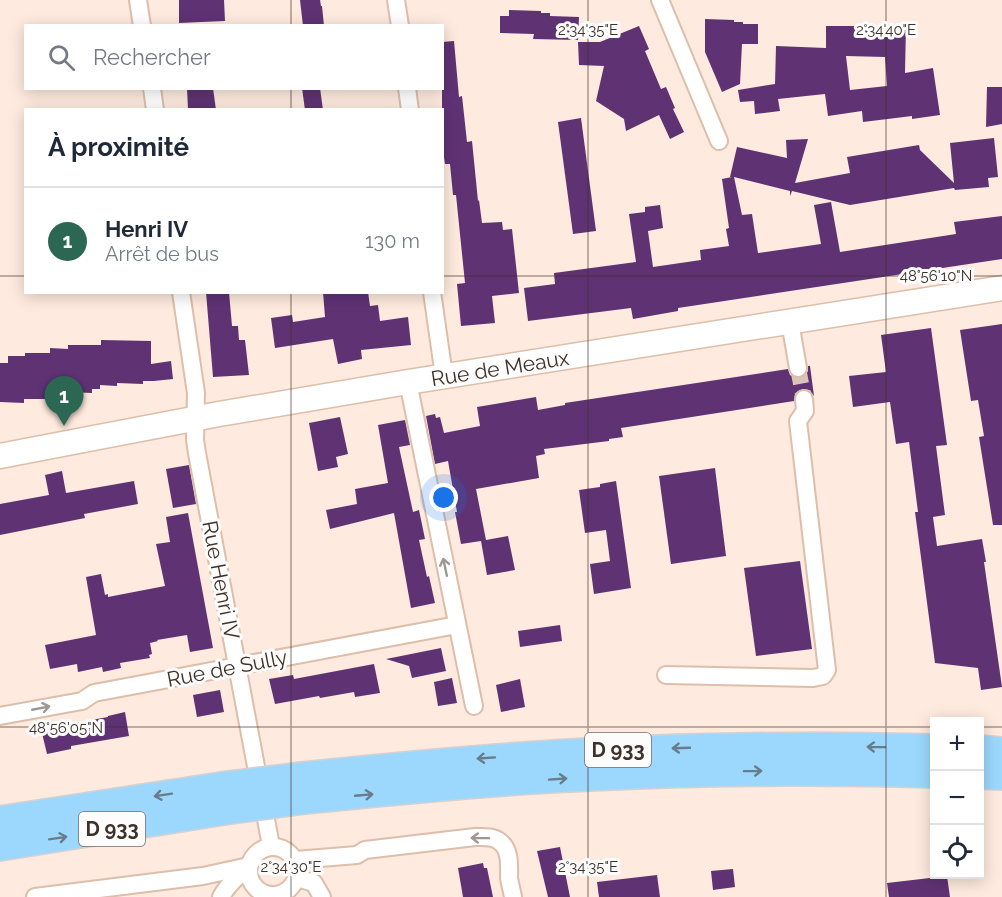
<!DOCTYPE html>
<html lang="fr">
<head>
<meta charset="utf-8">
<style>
  body { margin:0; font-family:Raleway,sans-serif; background:#f2f2f3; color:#1f2937 }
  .controls { position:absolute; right:18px; bottom:18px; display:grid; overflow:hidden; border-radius:0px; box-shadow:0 3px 15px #0003 }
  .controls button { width:54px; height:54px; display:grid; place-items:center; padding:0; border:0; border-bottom:2px solid #e0e1e3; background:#fff; color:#1f2937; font:30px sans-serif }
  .you { position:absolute; left:444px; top:498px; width:21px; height:21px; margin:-15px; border:4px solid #fff; border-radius:50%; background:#1a73e8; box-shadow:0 0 0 9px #1a73e833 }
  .badge { display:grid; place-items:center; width:39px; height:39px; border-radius:50%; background:#2b6752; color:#fff; font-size:20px; font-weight:700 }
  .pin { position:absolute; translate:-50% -50px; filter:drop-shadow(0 2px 3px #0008) }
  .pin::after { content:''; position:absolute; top:32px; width:21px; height:18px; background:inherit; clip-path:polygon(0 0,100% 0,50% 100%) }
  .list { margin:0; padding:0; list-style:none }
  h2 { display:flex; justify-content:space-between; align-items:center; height:78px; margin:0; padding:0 24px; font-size:26px }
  h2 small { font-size:20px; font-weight:400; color:#747a83 }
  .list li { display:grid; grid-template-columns:39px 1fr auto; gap:18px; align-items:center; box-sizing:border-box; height:108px; padding:0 24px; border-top:2px solid #e0e1e3 }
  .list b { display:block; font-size:22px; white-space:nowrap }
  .list p { margin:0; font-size:20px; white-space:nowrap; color:#747a83 }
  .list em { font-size:20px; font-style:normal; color:#747a83 }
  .icon { flex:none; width:33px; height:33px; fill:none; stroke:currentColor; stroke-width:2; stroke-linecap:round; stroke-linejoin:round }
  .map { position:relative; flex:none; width:1002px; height:897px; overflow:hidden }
  .search { position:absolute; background:#fff; box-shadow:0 3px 15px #0003; left:24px; top:24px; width:420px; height:66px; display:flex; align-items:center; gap:15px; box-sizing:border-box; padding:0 21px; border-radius:0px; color:#747a83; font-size:22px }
  .panel { position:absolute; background:#fff; box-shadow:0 3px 15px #0003; left:24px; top:108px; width:420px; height:186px; border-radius:0px }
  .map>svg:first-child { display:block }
  .building { fill:#5f3274; fill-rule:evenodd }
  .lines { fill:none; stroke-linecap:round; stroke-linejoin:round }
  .minor-tunnel { stroke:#d7c5ba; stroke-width:16; stroke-dasharray:16 8; stroke-linecap:butt }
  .minor-casing { stroke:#ddbeaa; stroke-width:20 }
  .secondary-casing { stroke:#ddbeaa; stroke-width:27 }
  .trunk-casing { stroke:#d4d2d0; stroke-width:30 }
  .minor { stroke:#fff; stroke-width:16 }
  .secondary { stroke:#fff; stroke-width:24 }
  .trunk { stroke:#9cd8fe; stroke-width:27 }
  .trunk-bridge-casing { stroke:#d4d2d0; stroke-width:30; stroke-linecap:butt }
  .trunk-bridge { stroke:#9cd8fe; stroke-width:27 }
  .oneway { stroke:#9e9894 }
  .oneway2 { stroke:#687c89 }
  .ticks { fill:none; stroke:#3d3129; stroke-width:1.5; stroke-opacity:0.45 }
  .labels { text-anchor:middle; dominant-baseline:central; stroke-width:6; stroke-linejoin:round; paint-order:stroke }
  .shield { fill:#fcfcfc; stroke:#766e68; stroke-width:1.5 }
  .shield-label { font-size:20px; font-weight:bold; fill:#3d3129 }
  .street-label { font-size:21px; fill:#3d3129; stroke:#fcfcfc }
  .ticks-label { font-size:15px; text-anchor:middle; fill:#3d3129; stroke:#fcfcfc; stroke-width:6; stroke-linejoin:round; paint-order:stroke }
</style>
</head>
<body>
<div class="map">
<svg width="1002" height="897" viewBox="0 0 1002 897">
  <rect width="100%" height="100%" fill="#feeade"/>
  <g class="building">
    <path d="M179 0H224L225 21 179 23Z"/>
    <path d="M300 0H320L321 6H322L324 26H303Z"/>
    <path d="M509 10 541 11V13H550V16L579 17 578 40 533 39 534 34 500 33V16H509Z"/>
    <path d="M705 19 734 20V22H743V24H758V44H742L740 84 722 92 705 52Z"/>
    <path d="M885 24 906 25 905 73 933 68 940 115 912 119V116L863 122 862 111 828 116 825 94 778 99 780 111 755 114 754 101 740 102 738 90 775 84 776 46 826 48V26H885ZM846 56 885 57 887 86 850 90Z"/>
    <path d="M639 26 649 49 645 51 661 89 666 87 675 108 673 109 684 132 670 139 659 115 626 131 624 119 596 101 604 66 579 65 578 42H600Z"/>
    <path d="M454 41 459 97 462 96 467 142 472 141 478 201 479 200 482 223 502 222 503 230 512 229 519 293 492 296 495 323 461 326 457 284 465 283 456 195H453L450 164H445L442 144V42Z"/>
    <path d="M987 87H1002V124L986 127Z"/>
    <path d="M187 88H213L216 110H188Z"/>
    <path d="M302 88H320L323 110H305Z"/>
    <path d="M581 118 596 231 573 234 558 122Z"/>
    <path d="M994 138 998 177 988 178 989 187 955 190 954 188 850 205 792 191 790 196V191L734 177 742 215 752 214 758 253 821 244 814 205 831 202 840 252 956 234 954 222 1002 216V259L678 308V311L633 319 631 308 528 321 524 288 555 284 554 273 636 262 629 214 645 212V207L660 205 663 228 648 231 653 267 701 260 700 250 729 246 726 229 729 228 722 179 732 177H730L737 147 787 158 786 140 808 139 795 183 850 173 847 157 919 145 920 150 954 183 950 143Z"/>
    <path d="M206 292H229L232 326H238L239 340H245L249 375 213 377Z"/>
    <path d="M323 292H368L370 306 378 305 380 321 408 317 411 345 361 350 362 359 338 364 333 339 275 348 271 318 292 315 293 322 325 317Z"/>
    <path d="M1002 324V525H993L979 437 984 436 978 400 971 401 960 330Z"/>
    <path d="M931 328 947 445 936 446 945 515 933 517 937 546 982 539 986 562H984L1002 687 981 690 978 668 935 663 915 512H918L909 442 896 444 890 402 853 407 849 376 886 372 881 335Z"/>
    <path d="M101 340 151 341V364L171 361 173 379 154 381H143V384L117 383V386L100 385V389H92V393L67 392V395H50L49 399H24V403L0 402V363H8V356H25V353H50V348L68 349V345H101Z"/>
    <path d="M808 366H810L814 396 809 390 803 389 798 391 795 394 794 401 621 428 623 437 609 439V441L544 449 545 454 536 456 539 478 476 489 486 540 508 536 515 570 487 575 481 541 461 544 455 512H457L448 461 435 464 426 416 435 414 436 418 440 417 444 433 480 426 477 407 536 397 538 410 565 405V403L788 369 790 375 795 378H799L805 376 808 371Z"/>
    <path d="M340 417 348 454 336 457 338 467 318 471 309 423Z"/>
    <path d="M405 420 410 445 399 447 413 512 419 510 425 539 419 540 427 577 429 576 435 603 411 608 394 513 330 529 326 510 357 504 355 489 388 483 378 425Z"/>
    <path d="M189 465 196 504 173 508 166 469Z"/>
    <path d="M715 468 726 556 671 564 659 476Z"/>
    <path d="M62 471 66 493 134 481 138 504 84 514 85 518 0 535V504L49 495 45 475Z"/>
    <path d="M616 481 631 588 594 594 590 564 610 561 606 530 585 533 579 490 600 487V484Z"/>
    <path d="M188 513 213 648 190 652 187 635 157 640 158 641 150 643 152 654 149 655 150 658 120 663 121 668 103 672 102 667 78 672 77 664 50 669 45 645 96 635 86 577 101 574 105 595 108 594V597L165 586 156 544 170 542 166 517Z"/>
    <path d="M800 561 812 649 756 656 744 568Z"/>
    <path d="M560 625 562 641 520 647 518 631Z"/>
    <path d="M441 648 446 671 412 678 409 666 386 659Z"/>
    <path d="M374 664 380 693 355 697 354 692 320 698 319 696 275 704 269 679 293 675 294 679Z"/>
    <path d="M452 678 457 703 438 706 434 682Z"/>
    <path d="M520 679 525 707 501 712 496 685Z"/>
    <path d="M220 690 224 712 197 717 193 695Z"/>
    <path d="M125 712 129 736 71 746V749L47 754 41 729 108 717V716Z"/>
    <path d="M560 847 570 897H548L537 851Z"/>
    <path d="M483 863 484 868H487L493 897H463L458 868Z"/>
    <path d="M733 869 735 887 713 890 711 871Z"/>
    <path d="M657 875 660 897H599L597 882Z"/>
    <path d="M947 876 950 897H889L887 883Z"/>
  </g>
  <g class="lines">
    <path class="minor-tunnel" d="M798 368 804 399"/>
    <g class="minor-casing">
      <g id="minor">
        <path d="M138 0 142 26"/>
        <path d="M396 0 400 26"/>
        <path d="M660 0 719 141"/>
        <path d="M152 88 155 110"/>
        <path d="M407 88 410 110"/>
        <path d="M181 292 196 393 195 440 197 453 271 846"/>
        <path d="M432 292 444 376"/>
        <path d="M790 322 798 368"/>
        <path d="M408 382 474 706"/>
        <path d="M666 675 813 678 823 676 827 670 798 421 805 411 804 399"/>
        <path d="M0 716 82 701 94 693 457 625"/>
        <circle cx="273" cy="871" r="24"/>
        <path d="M295 860 357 855 365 850 475 837C483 837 493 836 499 841 511 849 509 866 509 878 510 884 512 891 513 897"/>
        <path d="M297 878 314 883 322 897"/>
        <path d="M35 897 203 876 249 866"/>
        <path d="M221 897C228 884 238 876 249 867"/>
      </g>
    </g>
    <g class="secondary-casing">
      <path id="secondary" d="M0 456 219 414 408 382 1002 288"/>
    </g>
    <g class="trunk-casing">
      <g id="trunk">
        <path d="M980 749 1002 751"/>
        <path d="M980 775 1002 776"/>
        <path d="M302 776C397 766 493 757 588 752 704 746 819 745 934 748"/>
        <path d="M305 800C400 791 495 781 590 777 705 771 819 771 934 774"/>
        <path d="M0 820 221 786"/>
        <path d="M0 847 224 811"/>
      </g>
    </g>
    <use href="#minor" class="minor"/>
    <use href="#secondary" class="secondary"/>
    <use href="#trunk" class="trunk"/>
    <g class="trunk-bridge-casing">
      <g id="trunk-bridge">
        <path d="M221 786 302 776"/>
        <path d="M224 811 305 800"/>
      </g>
    </g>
    <use href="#trunk-bridge" class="trunk-bridge"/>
  </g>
  <defs><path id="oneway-shaft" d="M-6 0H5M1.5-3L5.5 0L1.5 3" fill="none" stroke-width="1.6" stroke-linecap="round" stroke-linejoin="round" transform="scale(1.5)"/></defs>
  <g class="oneway">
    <use href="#oneway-shaft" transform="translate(445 567) rotate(-102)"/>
    <use href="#oneway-shaft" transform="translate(41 708) rotate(-11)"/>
    <use href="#oneway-shaft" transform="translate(480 838) rotate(-179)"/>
  </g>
  <g class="oneway2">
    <use href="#oneway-shaft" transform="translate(876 747) rotate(-179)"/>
    <use href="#oneway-shaft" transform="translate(681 748) rotate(178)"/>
    <use href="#oneway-shaft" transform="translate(486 758) rotate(176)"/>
    <use href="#oneway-shaft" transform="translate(753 771) rotate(-1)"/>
    <use href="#oneway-shaft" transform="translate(558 779) rotate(-4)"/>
    <use href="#oneway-shaft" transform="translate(163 795) rotate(171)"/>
    <use href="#oneway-shaft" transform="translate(364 795) rotate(-5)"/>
    <use href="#oneway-shaft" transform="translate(58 838) rotate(-9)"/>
  </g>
  <path class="ticks" d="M291 0V26M588 0V897M886 0V897M291 88V110M0 276H26M442 276H1002M291 292V897M0 727H934M980 727H1002"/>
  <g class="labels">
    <g class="shield">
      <rect x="585" y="733" width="66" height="34" rx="4.5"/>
      <rect x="79" y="812" width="66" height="34" rx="4.5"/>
    </g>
    <g class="shield-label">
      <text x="618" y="750">D 933</text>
      <text x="112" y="829">D 933</text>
    </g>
    <g class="street-label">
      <text transform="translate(500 368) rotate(-9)">Rue de Meaux</text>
      <text transform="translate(221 580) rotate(79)">Rue Henri IV</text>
      <text transform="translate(227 668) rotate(-11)">Rue de Sully</text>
    </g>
  </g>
  <g class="ticks-label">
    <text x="588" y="35">2°34'35"E</text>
    <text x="886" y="35">2°34'40"E</text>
    <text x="936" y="281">48°56'10"N</text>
    <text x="66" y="733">48°56'05"N</text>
    <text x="291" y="872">2°34'30"E</text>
    <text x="588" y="872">2°34'35"E</text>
  </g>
</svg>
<div class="controls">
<button>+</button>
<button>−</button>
<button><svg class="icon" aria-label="locate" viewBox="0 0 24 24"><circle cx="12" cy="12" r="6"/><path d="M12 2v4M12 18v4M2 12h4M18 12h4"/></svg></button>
</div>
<div class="you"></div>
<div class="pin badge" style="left:64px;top:426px">1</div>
<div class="search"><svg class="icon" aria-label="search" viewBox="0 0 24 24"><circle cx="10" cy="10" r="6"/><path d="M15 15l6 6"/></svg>Rechercher</div>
<section class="panel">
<h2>À proximité<small></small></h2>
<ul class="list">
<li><span class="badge">1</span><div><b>Henri IV</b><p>Arrêt de bus</p></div><em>130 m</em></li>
</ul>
</section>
</div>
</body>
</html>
